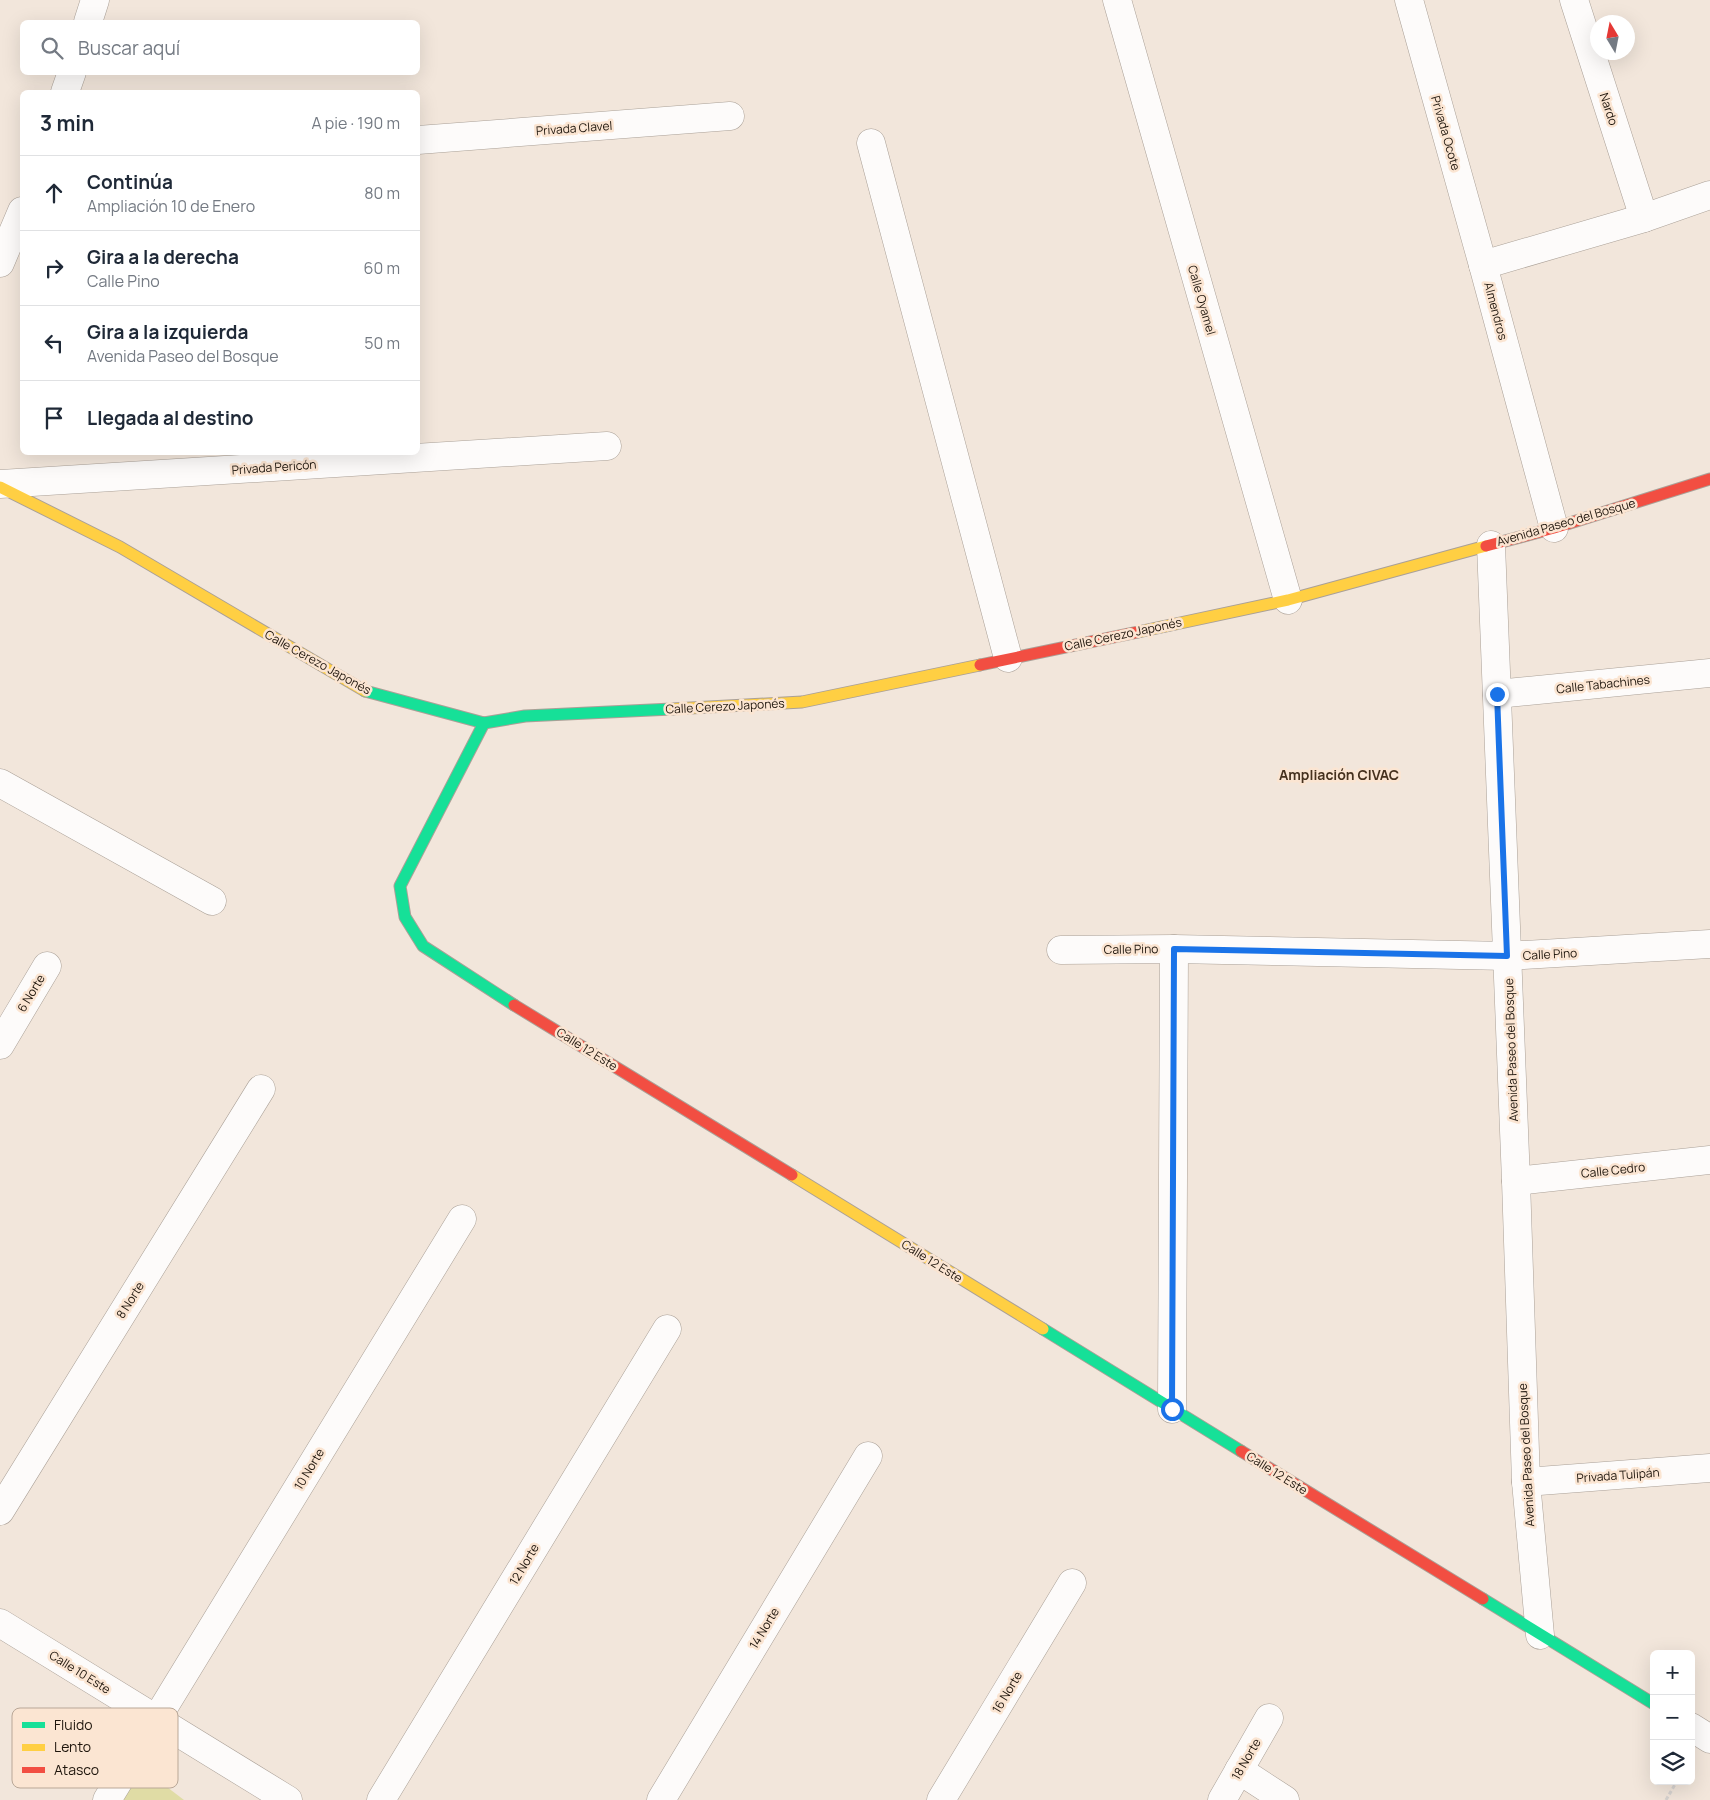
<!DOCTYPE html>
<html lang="es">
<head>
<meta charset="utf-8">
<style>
  body { margin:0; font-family:Manrope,sans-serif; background:#f2f2f3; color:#1f2937 }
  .controls { position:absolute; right:15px; bottom:15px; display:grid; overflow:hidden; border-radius:8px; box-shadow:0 5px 20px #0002 }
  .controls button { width:45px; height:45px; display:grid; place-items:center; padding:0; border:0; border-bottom:1px solid #e0e1e3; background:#fff; color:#1f2937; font:25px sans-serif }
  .compass { position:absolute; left:1590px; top:15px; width:45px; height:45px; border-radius:50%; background:#fff; box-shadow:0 5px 20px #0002; rotate:350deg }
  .stop { position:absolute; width:15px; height:15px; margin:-11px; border:4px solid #1a73e8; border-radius:50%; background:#fff }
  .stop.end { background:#1a73e8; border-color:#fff; box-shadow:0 1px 5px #0008 }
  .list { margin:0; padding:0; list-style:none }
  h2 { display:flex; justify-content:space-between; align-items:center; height:65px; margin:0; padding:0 20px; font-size:21px }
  h2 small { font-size:16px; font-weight:400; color:#747a83 }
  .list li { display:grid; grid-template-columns:32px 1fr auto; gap:15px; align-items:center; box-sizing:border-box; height:75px; padding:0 20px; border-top:1px solid #e0e1e3 }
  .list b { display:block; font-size:19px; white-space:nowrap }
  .list p { margin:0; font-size:16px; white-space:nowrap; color:#747a83 }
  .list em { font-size:16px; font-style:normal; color:#747a83 }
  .icon { flex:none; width:28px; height:28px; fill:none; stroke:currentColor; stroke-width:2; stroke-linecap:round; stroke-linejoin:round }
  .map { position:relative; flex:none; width:1710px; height:1800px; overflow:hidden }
  .search { position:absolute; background:#fff; box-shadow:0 5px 20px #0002; left:20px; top:20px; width:400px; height:55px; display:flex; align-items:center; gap:12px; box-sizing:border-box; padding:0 18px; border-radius:8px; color:#747a83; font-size:19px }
  .panel { position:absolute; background:#fff; box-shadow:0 5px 20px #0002; left:20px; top:90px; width:400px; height:365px; border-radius:8px }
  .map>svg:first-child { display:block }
  .green { fill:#e0dca5 }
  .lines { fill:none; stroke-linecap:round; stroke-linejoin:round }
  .street-casing { stroke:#aaa097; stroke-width:29 }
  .fast-casing { stroke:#aaa097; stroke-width:13 }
  .slow-casing { stroke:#aaa097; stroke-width:13 }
  .jam-casing { stroke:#aaa097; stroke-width:13 }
  .path { stroke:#d6d2cf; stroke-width:3; stroke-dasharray:4 2.5; stroke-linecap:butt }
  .street { stroke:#fdfbfa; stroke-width:28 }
  .fast { stroke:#16e098; stroke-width:11 }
  .slow { stroke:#ffcf43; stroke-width:11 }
  .jam { stroke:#f24e42; stroke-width:11 }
  .route { stroke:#1a73e8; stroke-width:6 }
  .labels { text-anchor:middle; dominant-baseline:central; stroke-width:5; stroke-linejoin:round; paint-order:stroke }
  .street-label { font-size:12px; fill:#1e150c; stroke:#fbe5d2 }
  .neighbourhood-label { font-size:14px; font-weight:bold; fill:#46311e; stroke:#fbe5d2 }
  .key { fill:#fbe5d2; stroke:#b9a797; stroke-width:1 }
  .key-label { font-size:14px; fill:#1e150c }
</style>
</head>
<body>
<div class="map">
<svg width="1710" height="1800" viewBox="0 0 1710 1800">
  <rect width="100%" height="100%" fill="#f2e6db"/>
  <path class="green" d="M138 1765 184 1800H116Z"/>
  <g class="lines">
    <g class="street-casing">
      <g id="street">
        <path d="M1117 0 1288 600"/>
        <path d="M1409 0 1483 265 1554 528"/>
        <path d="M1574 0 1644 218"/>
        <path d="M88 22 95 0"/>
        <path d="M65 92 72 72"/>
        <path d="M418 140 730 116"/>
        <path d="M871 143 1008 658"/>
        <path d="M0 263 22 211"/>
        <path d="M1483 265 1644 218 1710 195"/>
        <path d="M0 484 607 446"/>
        <path d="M1491 545 1516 1181 1526 1482 1540 1635"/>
        <path d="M1497 694 1710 673"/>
        <path d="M0 783 212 901"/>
        <path d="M1061 950 1174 949 1507 956 1710 944"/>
        <path d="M0 1045 47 966"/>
        <path d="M1516 1181 1710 1160"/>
        <path d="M1172 1409 1174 949"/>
        <path d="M1526 1482 1710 1468"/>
        <path d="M0 1511 261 1089"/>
        <path d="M0 1623 288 1800"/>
        <path d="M1691 1727 1710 1739"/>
        <path d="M1239 1770 1285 1800"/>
        <path d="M107 1800 462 1219"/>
        <path d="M381 1800 667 1329"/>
        <path d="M661 1800 868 1456"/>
        <path d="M941 1800 1072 1583"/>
        <path d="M1222 1800 1269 1718"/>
      </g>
    </g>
    <g class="fast-casing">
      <g id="fast">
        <path d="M365 691 484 723 525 716 672 709"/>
        <path d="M484 723 400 886 405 917 423 946 514 1005"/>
        <path d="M1043 1329 1241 1451"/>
        <path d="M1483 1599 1654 1704"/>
      </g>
    </g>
    <g class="slow-casing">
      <g id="slow">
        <path d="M0 487 120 547 365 691"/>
        <path d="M1138 632 1288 600 1486 546"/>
        <path d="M672 709 802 702 980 665"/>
        <path d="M792 1175 1043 1329"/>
      </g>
    </g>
    <g class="jam-casing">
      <g id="jam">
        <path d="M1486 546 1554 528 1710 479"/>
        <path d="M980 665 1138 632"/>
        <path d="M514 1005 792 1175"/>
        <path d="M1241 1451 1483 1599"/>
      </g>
    </g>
    <path class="path" d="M1666 1800 1677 1781"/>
    <use href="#street" class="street"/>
    <use href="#fast" class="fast"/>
    <use href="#slow" class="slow"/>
    <use href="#jam" class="jam"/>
  </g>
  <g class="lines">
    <path class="route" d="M1172 1409 1174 949 1507 956 1497 694"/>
  </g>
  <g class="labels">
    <g class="street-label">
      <text transform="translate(1609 109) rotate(72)">Nardo</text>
      <text transform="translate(574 128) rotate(-4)">Privada Clavel</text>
      <text transform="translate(1446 133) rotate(74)">Privada Ocote</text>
      <text transform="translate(1202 300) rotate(74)">Calle Oyamel</text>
      <text transform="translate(1496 311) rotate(75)">Almendros</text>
      <text transform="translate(274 467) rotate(-4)">Privada Pericón</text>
      <text transform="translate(1566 522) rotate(-16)">Avenida Paseo del Bosque</text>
      <text transform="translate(1123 634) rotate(-12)">Calle Cerezo Japonés</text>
      <text transform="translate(318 662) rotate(29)">Calle Cerezo Japonés</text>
      <text transform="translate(1603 684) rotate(-6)">Calle Tabachines</text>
      <text transform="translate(725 706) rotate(-3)">Calle Cerezo Japonés</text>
      <text transform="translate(1131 949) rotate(-1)">Calle Pino</text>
      <text transform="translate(1550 954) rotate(-3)">Calle Pino</text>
      <text transform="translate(31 993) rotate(-59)">6 Norte</text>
      <text transform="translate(587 1049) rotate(32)">Calle 12 Este</text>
      <text transform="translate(1511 1050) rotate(-92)">Avenida Paseo del Bosque</text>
      <text transform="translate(1613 1170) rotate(-6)">Calle Cedro</text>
      <text transform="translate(932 1261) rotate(32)">Calle 12 Este</text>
      <text transform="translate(130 1300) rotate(-58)">8 Norte</text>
      <text transform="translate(1526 1455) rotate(-93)">Avenida Paseo del Bosque</text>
      <text transform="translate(309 1469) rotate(-59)">10 Norte</text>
      <text transform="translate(1277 1473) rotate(32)">Calle 12 Este</text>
      <text transform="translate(1618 1475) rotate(-4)">Privada Tulipán</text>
      <text transform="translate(524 1564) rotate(-59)">12 Norte</text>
      <text transform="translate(764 1628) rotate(-59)">14 Norte</text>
      <text transform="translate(80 1672) rotate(32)">Calle 10 Este</text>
      <text transform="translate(1007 1692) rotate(-59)">16 Norte</text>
      <text transform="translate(1246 1759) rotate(-60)">18 Norte</text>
    </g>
    <g class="neighbourhood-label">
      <text x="1339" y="774">Ampliación CIVAC</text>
    </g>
  </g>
  <rect x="12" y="1708" width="166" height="80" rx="8" class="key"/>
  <rect x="22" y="1722" width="23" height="6" fill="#16e098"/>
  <rect x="22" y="1744" width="23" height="7" fill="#ffcf43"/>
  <rect x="22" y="1767" width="23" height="6" fill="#f24e42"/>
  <g class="key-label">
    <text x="54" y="1730">Fluido</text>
    <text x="54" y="1752">Lento</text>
    <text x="54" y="1775">Atasco</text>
  </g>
</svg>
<div class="controls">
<button>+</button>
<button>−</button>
<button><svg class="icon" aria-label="layers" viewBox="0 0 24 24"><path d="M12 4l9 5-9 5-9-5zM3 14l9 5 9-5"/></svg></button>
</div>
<svg class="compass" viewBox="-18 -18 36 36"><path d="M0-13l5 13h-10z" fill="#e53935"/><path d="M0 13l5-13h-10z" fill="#747a83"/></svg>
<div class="stop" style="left:1172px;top:1409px"></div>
<div class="stop end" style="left:1497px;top:694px"></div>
<div class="search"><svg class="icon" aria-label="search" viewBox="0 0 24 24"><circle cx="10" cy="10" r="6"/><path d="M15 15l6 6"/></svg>Buscar aquí</div>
<section class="panel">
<h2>3 min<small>A pie · 190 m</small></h2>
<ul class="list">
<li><svg class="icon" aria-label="ahead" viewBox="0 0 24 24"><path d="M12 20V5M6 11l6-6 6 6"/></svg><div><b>Continúa</b><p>Ampliación 10 de Enero</p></div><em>80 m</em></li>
<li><svg class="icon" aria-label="right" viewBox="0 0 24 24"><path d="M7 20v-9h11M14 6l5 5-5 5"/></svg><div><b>Gira a la derecha</b><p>Calle Pino</p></div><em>60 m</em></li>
<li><svg class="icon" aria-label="left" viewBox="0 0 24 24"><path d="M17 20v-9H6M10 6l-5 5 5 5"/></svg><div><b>Gira a la izquierda</b><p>Avenida Paseo del Bosque</p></div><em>50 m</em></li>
<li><svg class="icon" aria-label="arrive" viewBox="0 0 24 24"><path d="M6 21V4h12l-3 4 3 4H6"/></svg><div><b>Llegada al destino</b></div></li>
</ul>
</section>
</div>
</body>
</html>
